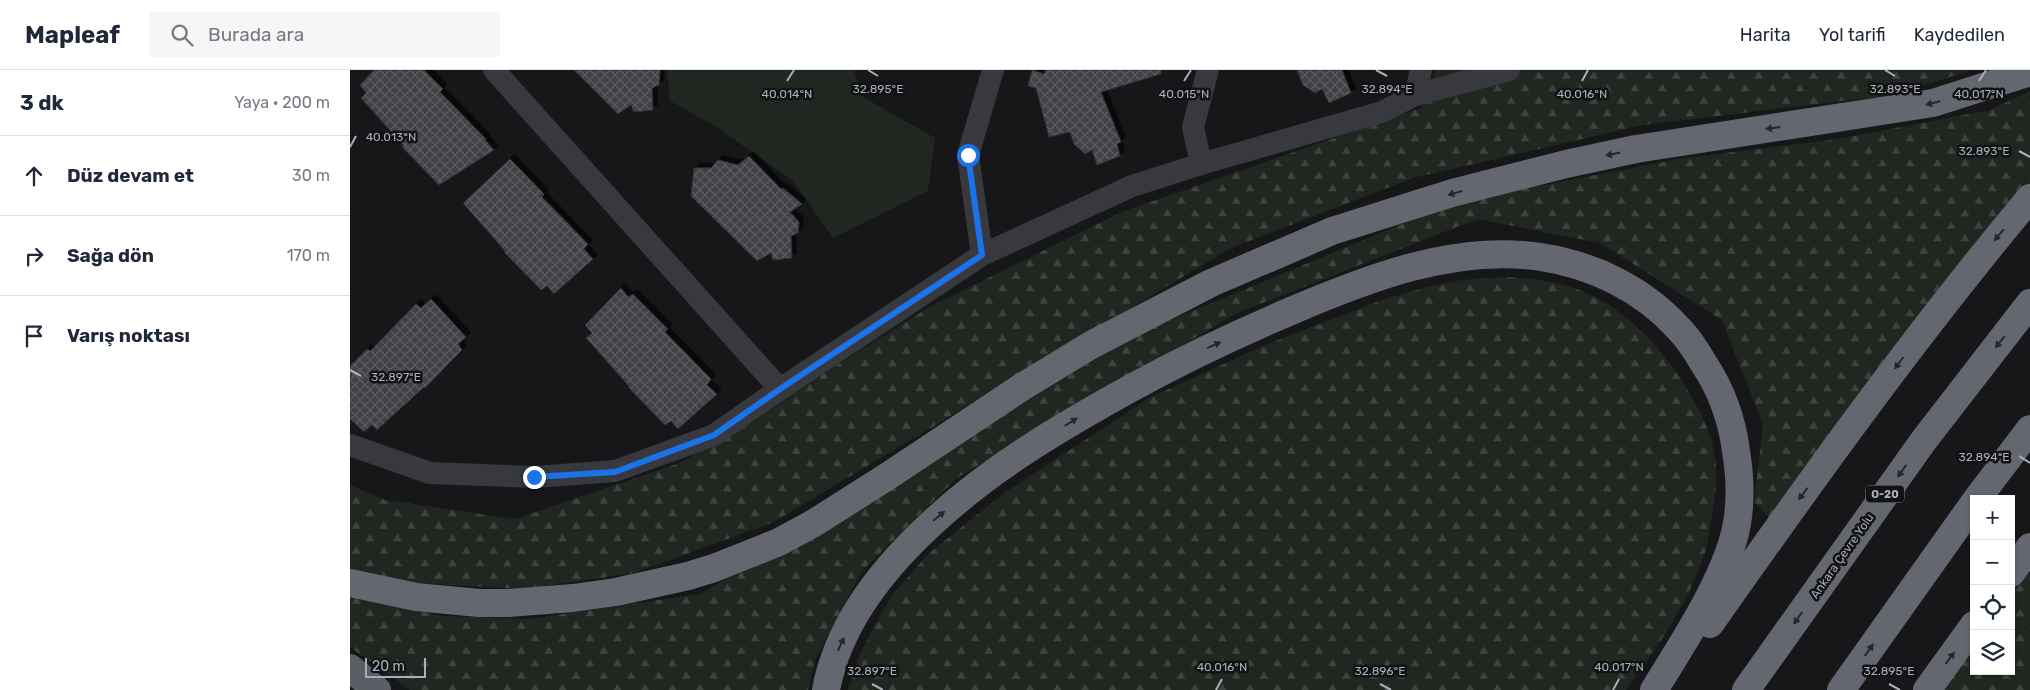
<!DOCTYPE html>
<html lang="tr">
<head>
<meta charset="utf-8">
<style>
  body { margin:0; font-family:Rubik,sans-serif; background:#f6f6f7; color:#1f2937 }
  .controls { position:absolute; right:15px; bottom:15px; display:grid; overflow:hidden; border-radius:0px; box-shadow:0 1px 4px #0004 }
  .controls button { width:45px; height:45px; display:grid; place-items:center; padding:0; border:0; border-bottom:1px solid #e0e1e3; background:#fff; color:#1f2937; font:25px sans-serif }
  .scale { position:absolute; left:15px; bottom:12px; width:61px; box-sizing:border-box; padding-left:5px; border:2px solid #a9aeba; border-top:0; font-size:14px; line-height:18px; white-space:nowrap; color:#a9aeba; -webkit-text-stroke:4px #121214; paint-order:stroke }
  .stop { position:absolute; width:15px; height:15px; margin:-11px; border:4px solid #1a73e8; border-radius:50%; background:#fff }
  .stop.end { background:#1a73e8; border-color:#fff; box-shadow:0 1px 5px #0008 }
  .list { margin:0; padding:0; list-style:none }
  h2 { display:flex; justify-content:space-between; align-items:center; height:65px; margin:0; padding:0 20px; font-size:21px }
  h2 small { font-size:16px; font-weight:400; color:#747a83 }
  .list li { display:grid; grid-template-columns:32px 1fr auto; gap:15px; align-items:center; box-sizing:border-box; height:80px; padding:0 20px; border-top:1px solid #e0e1e3 }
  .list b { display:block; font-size:19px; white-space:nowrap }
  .list em { font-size:16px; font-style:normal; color:#747a83 }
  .icon { flex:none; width:28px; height:28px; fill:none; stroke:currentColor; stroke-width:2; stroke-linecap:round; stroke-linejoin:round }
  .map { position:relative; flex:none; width:1680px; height:620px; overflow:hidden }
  header { display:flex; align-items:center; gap:30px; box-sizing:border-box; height:70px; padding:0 25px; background:#fff; border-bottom:1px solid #e0e1e3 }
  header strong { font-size:24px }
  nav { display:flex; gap:28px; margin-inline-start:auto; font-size:18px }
  .search { width:350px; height:45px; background:#f6f6f7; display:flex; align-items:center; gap:12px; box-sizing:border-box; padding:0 18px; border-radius:0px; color:#747a83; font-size:19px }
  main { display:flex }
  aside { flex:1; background:#fff }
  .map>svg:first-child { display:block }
  .green { fill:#1f2720 }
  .forest { fill:url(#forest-firs) }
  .building { fill:url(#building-cross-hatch); stroke:#313135; filter:url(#shadow) }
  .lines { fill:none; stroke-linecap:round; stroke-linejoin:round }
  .minor { stroke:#38393e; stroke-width:22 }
  .trunk { stroke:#5c5e66; stroke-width:28 }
  .motorway { stroke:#646770; stroke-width:28 }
  .oneway { fill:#26272b }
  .route { stroke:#1a73e8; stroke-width:6 }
  .ticks { fill:none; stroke:#a9aeba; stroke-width:2 }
  .labels { text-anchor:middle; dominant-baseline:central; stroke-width:5; stroke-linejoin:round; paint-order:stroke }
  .shield { fill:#121214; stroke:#7c7f88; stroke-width:1 }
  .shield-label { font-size:11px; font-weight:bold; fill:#a9aeba }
  .street-label { font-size:12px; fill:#a9aeba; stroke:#121214 }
  .ticks-label { font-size:12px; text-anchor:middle; fill:#a9aeba; stroke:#121214; stroke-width:5; stroke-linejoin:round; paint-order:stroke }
</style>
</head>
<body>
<header>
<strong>Mapleaf</strong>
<div class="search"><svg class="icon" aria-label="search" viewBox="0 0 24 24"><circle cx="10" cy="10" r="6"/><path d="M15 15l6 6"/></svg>Burada ara</div>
<nav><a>Harita</a><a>Yol tarifi</a><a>Kaydedilen</a></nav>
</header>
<main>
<aside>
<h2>3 dk<small>Yaya · 200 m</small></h2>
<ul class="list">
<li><svg class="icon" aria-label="ahead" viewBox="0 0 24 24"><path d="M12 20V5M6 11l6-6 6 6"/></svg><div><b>Düz devam et</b></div><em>30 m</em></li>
<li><svg class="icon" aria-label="right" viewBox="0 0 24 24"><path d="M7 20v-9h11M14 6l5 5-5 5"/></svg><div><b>Sağa dön</b></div><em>170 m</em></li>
<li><svg class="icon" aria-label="arrive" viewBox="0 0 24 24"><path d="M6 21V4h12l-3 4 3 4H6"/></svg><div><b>Varış noktası</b></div></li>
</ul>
</aside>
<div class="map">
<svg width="1680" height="620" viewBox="0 0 1680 620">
  <defs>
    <pattern id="forest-firs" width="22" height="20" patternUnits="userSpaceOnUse" patternTransform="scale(1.25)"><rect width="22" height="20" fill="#1f2720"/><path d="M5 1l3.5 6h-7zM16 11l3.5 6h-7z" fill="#3d443e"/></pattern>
    <pattern id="building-cross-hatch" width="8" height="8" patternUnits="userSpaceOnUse" patternTransform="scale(1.25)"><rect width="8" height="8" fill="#414246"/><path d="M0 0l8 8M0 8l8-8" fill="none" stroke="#5a5b5f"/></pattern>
    <filter id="shadow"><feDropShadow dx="4.5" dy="-4.5" stdDeviation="0" flood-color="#0009"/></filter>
  </defs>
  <rect width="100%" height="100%" fill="#171719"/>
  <path class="green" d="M317 0H504L513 27 585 68 578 121 483 168 443 111 368 58 320 31Z"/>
  <g class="forest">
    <path d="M1086 0H1622L1543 25 1293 55 1063 108 881 178 424 452 284 503 174 519 12 510 0 505V415L35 430 166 449 332 392 581 236 774 141 1071 38Z"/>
    <path d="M1680 21V123L1421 449 1404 432 1413 355 1372 250 1250 173 1127 149 887 243 607 408 512 501 466 588 458 620H60L0 577V527L93 546 179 549 350 524 577 393 780 267 1105 132 1328 89 1488 69 1640 40Z"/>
    <path d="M1156 207C1180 209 1204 210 1227 219 1276 238 1310 275 1337 319 1348 337 1360 359 1364 381 1369 409 1365 429 1360 456 1358 465 1358 474 1355 482 1339 534 1307 577 1276 620H498L510 584 526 553 543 524 577 485 654 423 799 328 915 275 1032 230 1073 218 1112 210Z"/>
    <path d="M1680 493V620H1587L1624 570V601H1661V519Z"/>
  </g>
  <g class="building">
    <path d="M24 0H74L93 19 90 22 136 69 135 70 144 80 89 115 52 77 54 76 11 28 16 23 10 15Z"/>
    <path d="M224 0H310L309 15 302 18 303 40 284 42 281 35 268 44Z"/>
    <path d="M682 0 694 4 696 0H811V4L751 22 771 72 767 74 770 86 747 95 742 80 735 84 724 74 720 62 699 67 686 18 678 16Z"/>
    <path d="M947 0H992L1001 23 979 33 972 19 965 23 953 15Z"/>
    <path d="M399 86 431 119 433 118 452 134 440 142 449 152 448 163 441 166 442 188 423 190 421 183 407 191 341 126 344 98H361L368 90 388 95Z"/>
    <path d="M160 89 194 124 192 127 238 174 234 179 243 189 204 224 197 216 191 220 154 182 155 181 113 133Z"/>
    <path d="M271 218 278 227 283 224 318 259 315 262 361 309 357 315 367 324 328 359 321 351 315 355 278 317 279 316 236 268 242 263 235 255Z"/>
    <path d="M81 229 116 267 108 274 112 280 75 318 74 317 27 360 22 355 14 362 0 349V296L17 279 20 281 66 234 71 238Z"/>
  </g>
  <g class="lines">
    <g class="minor">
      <path d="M144 0 430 319"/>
      <path d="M1065 25 1071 0"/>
      <path d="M851 94 843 57 858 0"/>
      <path d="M632 185 618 85 643 0"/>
      <path d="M0 375 80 403 185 407 265 401 364 365 430 319 632 185 782 116 851 94 1032 42 1065 25 1159 0"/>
    </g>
    <path class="trunk" d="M0 598 27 620"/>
    <g class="motorway">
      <path d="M1627 429 1680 359"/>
      <path d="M1661 503 1680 477"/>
      <path d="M0 513 66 527 129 533H158L223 528 266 522 338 506 364 498 429 472 464 453 538 406 672 317 741 275 861 213 982 161 1102 123 1216 94 1286 79 1583 33 1680 2"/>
      <path d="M1360 554C1462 409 1566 264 1680 128"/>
      <path d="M476 620C488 554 534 497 582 453 642 397 714 355 785 316 836 288 887 264 941 241 1018 208 1106 174 1191 187 1244 195 1294 220 1329 259 1339 269 1347 282 1354 294 1372 321 1382 350 1386 381 1390 405 1391 430 1387 453 1379 504 1331 576 1304 620"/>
      <path d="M1396 620 1574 370 1680 233"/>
      <path d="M1491 620 1624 433"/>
      <path d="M1577 620 1624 555"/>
    </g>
  </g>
  <defs><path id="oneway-solid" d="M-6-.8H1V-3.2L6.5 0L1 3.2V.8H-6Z" transform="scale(1.25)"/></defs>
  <g class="oneway">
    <use href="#oneway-solid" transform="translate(1583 33) rotate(166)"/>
    <use href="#oneway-solid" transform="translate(1423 58) rotate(171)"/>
    <use href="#oneway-solid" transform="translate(1263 84) rotate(168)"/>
    <use href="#oneway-solid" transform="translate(1105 123) rotate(164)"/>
    <use href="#oneway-solid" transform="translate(1649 165) rotate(130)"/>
    <use href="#oneway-solid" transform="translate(1650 272) rotate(128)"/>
    <use href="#oneway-solid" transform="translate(864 275) rotate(-24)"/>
    <use href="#oneway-solid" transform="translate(1549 293) rotate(127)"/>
    <use href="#oneway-solid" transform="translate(721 352) rotate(-31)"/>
    <use href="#oneway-solid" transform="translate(1552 401) rotate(125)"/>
    <use href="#oneway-solid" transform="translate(1453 424) rotate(126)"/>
    <use href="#oneway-solid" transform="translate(589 446) rotate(-40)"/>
    <use href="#oneway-solid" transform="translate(1448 548) rotate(125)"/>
    <use href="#oneway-solid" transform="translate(491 574) rotate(-65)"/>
    <use href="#oneway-solid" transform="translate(1519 580) rotate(-55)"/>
    <use href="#oneway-solid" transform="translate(1600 588) rotate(-54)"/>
  </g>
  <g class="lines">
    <path class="route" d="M184 407 265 402 364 365 430 319 632 185 618 85"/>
  </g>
  <path class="ticks" d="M518 0 528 6M1026 0 1037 6M1535 0 1545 6M437 11 444 0M834 11 841 0M1232 11 1238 0M1629 11 1636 0M0 77 6 66M1669 81 1680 87M0 300 11 306M1669 386 1680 393M522 614 533 620M1030 614 1041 620M1539 614 1550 620M866 620 872 609M1263 620 1269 609"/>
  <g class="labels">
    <rect class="shield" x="1516" y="415.5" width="38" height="17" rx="4"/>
    <g class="shield-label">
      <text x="1535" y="424">O-20</text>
    </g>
    <g class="street-label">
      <text transform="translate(1492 486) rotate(-55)">Ankara Çevre Yolu</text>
    </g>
  </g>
  <g class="ticks-label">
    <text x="528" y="23">32.895°E</text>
    <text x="1037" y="23">32.894°E</text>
    <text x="1545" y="23">32.893°E</text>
    <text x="437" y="28">40.014°N</text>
    <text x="834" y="28">40.015°N</text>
    <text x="1232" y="28">40.016°N</text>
    <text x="1629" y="28">40.017°N</text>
    <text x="41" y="71">40.013°N</text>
    <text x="1634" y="85">32.893°E</text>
    <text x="46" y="311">32.897°E</text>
    <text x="1634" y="391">32.894°E</text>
    <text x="872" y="601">40.016°N</text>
    <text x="1269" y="601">40.017°N</text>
    <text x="522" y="605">32.897°E</text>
    <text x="1030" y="605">32.896°E</text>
    <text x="1539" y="605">32.895°E</text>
  </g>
</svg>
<div class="controls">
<button>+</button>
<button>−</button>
<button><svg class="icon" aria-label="locate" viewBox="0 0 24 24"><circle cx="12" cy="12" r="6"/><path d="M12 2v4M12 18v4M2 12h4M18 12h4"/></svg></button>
<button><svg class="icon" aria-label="layers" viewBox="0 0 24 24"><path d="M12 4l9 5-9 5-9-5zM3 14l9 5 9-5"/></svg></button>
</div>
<div class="scale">20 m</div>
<div class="stop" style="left:618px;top:85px"></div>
<div class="stop end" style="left:184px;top:407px"></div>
</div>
</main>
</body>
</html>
